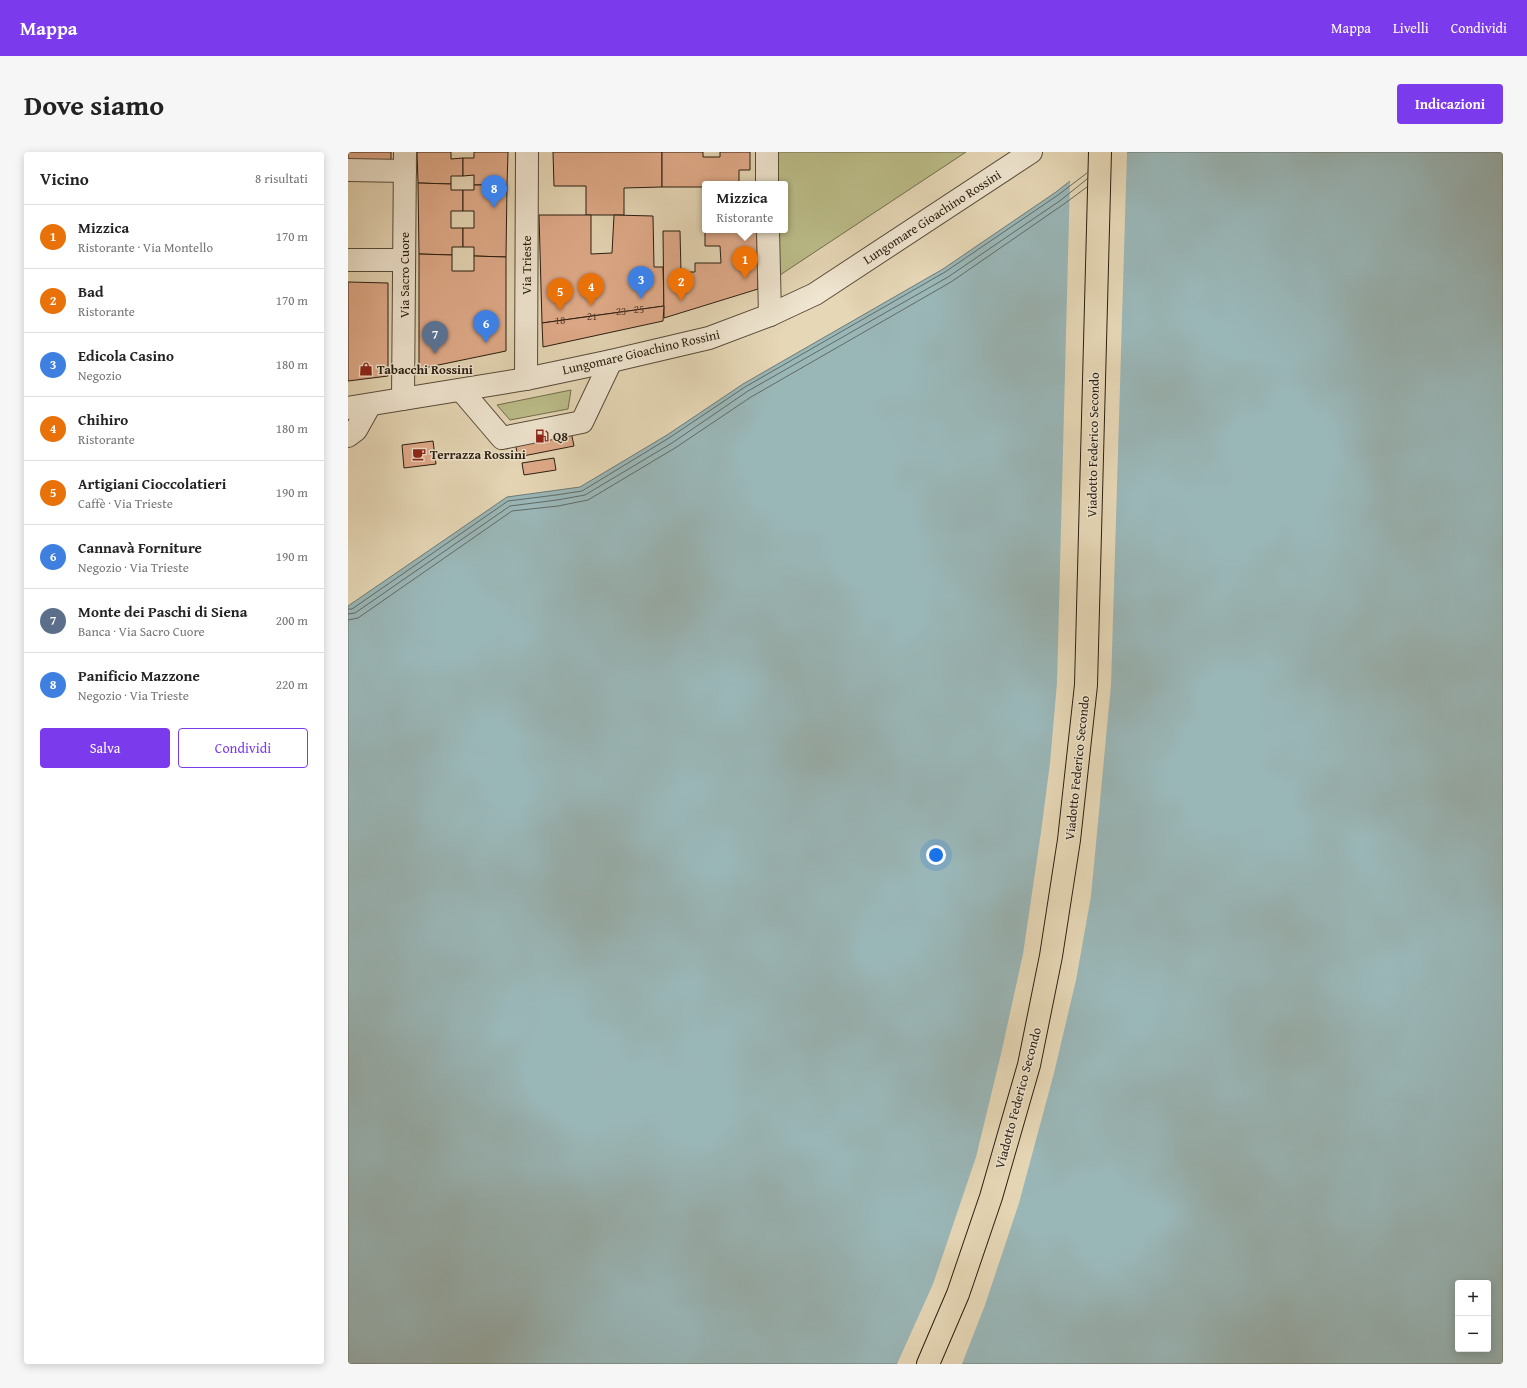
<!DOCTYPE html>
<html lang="it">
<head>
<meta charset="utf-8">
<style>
  body { margin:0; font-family:"Gentium Book Plus",serif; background:#f6f6f6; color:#222 }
  .controls { position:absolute; right:12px; bottom:12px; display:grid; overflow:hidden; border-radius:4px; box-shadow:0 2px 10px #0003 }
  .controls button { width:36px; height:36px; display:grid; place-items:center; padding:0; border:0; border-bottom:1px solid #e0e0e0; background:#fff; color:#222; font:20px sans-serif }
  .you { position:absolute; left:588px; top:703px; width:14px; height:14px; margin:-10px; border:3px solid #fff; border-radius:50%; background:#1a73e8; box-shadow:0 0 0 6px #1a73e833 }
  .badge { display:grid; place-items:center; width:26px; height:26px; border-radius:50%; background:#7c3aed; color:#fff; font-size:13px; font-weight:700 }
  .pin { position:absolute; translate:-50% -33px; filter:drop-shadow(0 1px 2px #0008) }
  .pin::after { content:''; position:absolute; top:21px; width:14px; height:12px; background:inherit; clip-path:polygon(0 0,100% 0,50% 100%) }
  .popup { position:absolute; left:354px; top:29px; width:86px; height:52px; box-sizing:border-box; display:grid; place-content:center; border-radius:4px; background:#fff; filter:drop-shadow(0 1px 3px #0005); font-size:13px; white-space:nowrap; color:#767676 }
  .popup b { font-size:15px; color:#222 }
  .popup::after { content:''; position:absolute; left:50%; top:100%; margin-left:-8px; border:8px solid transparent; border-top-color:#fff }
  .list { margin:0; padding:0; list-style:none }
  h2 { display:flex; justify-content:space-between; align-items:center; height:52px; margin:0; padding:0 16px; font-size:17px }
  h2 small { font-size:13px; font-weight:400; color:#767676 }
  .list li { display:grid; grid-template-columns:26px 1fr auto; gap:12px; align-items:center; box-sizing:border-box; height:64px; padding:0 16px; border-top:1px solid #e0e0e0 }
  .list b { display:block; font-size:15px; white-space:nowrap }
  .list p { margin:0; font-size:13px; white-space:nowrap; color:#767676 }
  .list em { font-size:13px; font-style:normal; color:#767676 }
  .actions { display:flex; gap:8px; padding:12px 16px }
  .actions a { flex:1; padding:9px 0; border:1px solid #7c3aed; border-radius:4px; text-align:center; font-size:14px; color:#7c3aed }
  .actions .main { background:#7c3aed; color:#fff }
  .map { position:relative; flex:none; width:1155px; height:1212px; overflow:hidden; border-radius:4px }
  header { display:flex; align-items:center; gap:24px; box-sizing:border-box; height:56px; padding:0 20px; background:#7c3aed; color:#fff }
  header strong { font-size:19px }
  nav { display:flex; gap:22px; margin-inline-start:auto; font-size:14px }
  .intro { display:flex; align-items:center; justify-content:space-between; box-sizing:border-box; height:96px; padding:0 24px }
  h1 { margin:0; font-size:28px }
  .button { padding:10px 18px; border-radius:4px; background:#7c3aed; color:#fff; font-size:14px; font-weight:700 }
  main { display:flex; gap:24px; padding:0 24px }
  aside { flex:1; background:#fff; border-radius:4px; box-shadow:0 2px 10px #0003 }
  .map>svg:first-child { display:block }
  .green { fill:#bbbd89; stroke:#726e4d }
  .water { fill:#9ab7b8; stroke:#6d7a75; fill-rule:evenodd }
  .pier { fill:#e6d7b6 }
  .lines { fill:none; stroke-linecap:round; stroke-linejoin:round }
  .shore { stroke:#626a64; stroke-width:1 }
  .building { fill:#e0ab8a; stroke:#291e11 }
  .minor-casing { stroke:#584c3a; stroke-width:24 }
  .major-casing { stroke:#291e11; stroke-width:24 }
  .minor { stroke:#efe5d0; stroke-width:22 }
  .major { stroke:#e6d7b6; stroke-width:22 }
  .labels { text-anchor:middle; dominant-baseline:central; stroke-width:3; stroke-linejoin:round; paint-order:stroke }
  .number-label { font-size:11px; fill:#57412f }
  .street-label { font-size:13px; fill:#291e11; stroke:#efe5d0 }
  .poi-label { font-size:13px; font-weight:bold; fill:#291e11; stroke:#efe5d0; text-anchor:start }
</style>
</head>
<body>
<header>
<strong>Mappa</strong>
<nav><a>Mappa</a><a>Livelli</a><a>Condividi</a></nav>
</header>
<div class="intro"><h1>Dove siamo</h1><a class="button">Indicazioni</a></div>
<main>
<aside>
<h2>Vicino<small>8 risultati</small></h2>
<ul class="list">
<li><span class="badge" style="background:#e8710a">1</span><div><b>Mizzica</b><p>Ristorante · Via Montello</p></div><em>170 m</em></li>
<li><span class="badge" style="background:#e8710a">2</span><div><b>Bad</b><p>Ristorante</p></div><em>170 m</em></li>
<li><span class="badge" style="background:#3f7fe0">3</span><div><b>Edicola Casino</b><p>Negozio</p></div><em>180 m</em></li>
<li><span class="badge" style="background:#e8710a">4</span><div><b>Chihiro</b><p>Ristorante</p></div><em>180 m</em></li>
<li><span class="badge" style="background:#e8710a">5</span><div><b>Artigiani Cioccolatieri</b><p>Caffè · Via Trieste</p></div><em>190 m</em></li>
<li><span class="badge" style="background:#3f7fe0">6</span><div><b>Cannavà Forniture</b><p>Negozio · Via Trieste</p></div><em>190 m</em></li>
<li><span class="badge" style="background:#5c6f8a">7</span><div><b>Monte dei Paschi di Siena</b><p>Banca · Via Sacro Cuore</p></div><em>200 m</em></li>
<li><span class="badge" style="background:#3f7fe0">8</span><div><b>Panificio Mazzone</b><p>Negozio · Via Trieste</p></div><em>220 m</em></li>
</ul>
<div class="actions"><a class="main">Salva</a><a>Condividi</a></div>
</aside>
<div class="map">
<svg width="1155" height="1212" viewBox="0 0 1155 1212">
  <rect width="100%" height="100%" fill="#e6d7b6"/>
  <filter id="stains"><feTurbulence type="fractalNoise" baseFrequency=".005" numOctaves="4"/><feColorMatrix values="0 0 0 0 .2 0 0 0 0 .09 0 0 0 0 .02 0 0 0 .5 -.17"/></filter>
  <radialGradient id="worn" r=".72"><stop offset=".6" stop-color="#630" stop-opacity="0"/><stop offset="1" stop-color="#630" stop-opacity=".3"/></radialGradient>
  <g class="green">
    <path d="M428 0H618L429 125 428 78H437V32H428Z"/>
    <path d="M223 238 220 257 162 268 149 253Z"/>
  </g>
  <path class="water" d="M759 0H1155V1212H0V454L159 345 232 335 319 283 395 232 595 117 708 40ZM1110 1131H1140V1197H1110Z"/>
  <path class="pier" d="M756 0H779L763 533 743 744 728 828 706 921 671 1051 637 1153 614 1212H549L585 1132 628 1005 653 902 675 802 693 680 702 611 709 531 722 27Z"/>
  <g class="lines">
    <g class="shore">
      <path d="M0 457H4L160 349 208 343 234 339 321 286 397 235 597 120 710 43 739 21"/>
      <path d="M0 462 7 461 162 354 209 348 237 343 324 291 400 239 600 125 713 48 739 27"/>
      <path d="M0 468 10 466 164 359 210 354 240 348 327 296 403 245 603 130 716 52 739 35"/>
    </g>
  </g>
  <g class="building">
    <path d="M0 0H43V9L0 8Z"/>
    <path d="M69 0H103V7L115 6V24H103V32L70 31Z"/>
    <path d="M126 0H160L159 33H126V23L115 24V6H126Z"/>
    <path d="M205 0H314V35L276 36V63H238V34H206Z"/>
    <path d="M314 0H355V5H372V0H402V18H391V32H409H357V35H314Z"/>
    <path d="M70 31 103 32V38H115V59H103V76H115V95H104V103L71 102Z"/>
    <path d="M126 33H159L158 105 126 104V95H115V76H126V59H115V38H126Z"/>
    <path d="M191 63H243V102L264 101 266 63 305 64 306 115H315L316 154 194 171Z"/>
    <path d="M372 78H409L372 79Z"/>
    <path d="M409 78 410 137 316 166 315 79H332L333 120H347V111H373L372 94H357V79Z"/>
    <path d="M71 102 104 103V119H126V104L158 105V199L71 217Z"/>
    <path d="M0 130 40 131V224L0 229Z"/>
    <path d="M316 154 315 169 195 195 194 171Z"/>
    <path d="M221 270 226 294 170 305 165 281Z"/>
    <path d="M85 289 88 312 56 316 54 293Z"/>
    <path d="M206 306 208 318 176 323 174 311Z"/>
  </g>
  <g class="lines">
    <g class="minor-casing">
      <g id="minor">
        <path d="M419 0V32"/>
        <path d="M0 18 57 19"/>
        <path d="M420 78 422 163"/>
        <path d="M0 108H56"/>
        <path d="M178 227 179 0"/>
        <path d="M113 238 154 286 234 270 263 209"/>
        <path d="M55 247 57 0"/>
        <path d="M0 256 178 227 263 209 361 186 422 163 467 142 683 0"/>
        <path d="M0 284 8 278 22 253"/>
      </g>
    </g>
    <g class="major-casing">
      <path id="major" d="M580 1212 610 1142 643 1045 681 913 703 804 721 688 738 533 752 0"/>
    </g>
    <use href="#minor" class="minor"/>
    <use href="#major" class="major"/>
  </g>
  <defs>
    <g id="shop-bare" transform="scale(1.08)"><path d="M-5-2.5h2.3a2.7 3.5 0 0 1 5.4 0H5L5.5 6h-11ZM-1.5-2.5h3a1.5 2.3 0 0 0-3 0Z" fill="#8f2418" stroke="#efe5d0" stroke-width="2.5" paint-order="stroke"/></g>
    <g id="fuel-bare" transform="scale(1.08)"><path d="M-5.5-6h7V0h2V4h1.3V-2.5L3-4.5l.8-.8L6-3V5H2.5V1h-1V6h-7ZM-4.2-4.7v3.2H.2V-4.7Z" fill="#8f2418" stroke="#efe5d0" stroke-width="2.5" paint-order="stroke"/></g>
    <g id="cafe-bare" transform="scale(1.08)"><path d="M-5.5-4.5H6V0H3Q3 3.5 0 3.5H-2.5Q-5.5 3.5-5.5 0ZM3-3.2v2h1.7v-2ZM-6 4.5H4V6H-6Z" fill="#8f2418" stroke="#efe5d0" stroke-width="2.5" paint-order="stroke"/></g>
  </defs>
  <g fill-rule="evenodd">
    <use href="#shop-bare" x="18" y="217"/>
    <use href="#fuel-bare" x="194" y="284"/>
    <use href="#cafe-bare" x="71" y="302"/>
  </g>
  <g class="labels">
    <g class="number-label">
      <text x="291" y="157">25</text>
      <text x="273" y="159">23</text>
      <text x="244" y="164">21</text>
      <text x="212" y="168">18</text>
    </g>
    <g class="street-label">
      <text transform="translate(584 65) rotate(-33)">Lungomare Gioachino Rossini</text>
      <text transform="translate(178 113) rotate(-90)">Via Trieste</text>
      <text transform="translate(56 123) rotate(-90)">Via Sacro Cuore</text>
      <text transform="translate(293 200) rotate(-13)">Lungomare Gioachino Rossini</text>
      <text transform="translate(745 293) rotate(-89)">Viadotto Federico Secondo</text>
      <text transform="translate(729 616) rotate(-84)">Viadotto Federico Secondo</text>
      <text transform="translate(670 946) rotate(-75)">Viadotto Federico Secondo</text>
    </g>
    <g class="poi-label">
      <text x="29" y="217">Tabacchi Rossini</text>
      <text x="205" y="284">Q8</text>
      <text x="82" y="302">Terrazza Rossini</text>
    </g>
  </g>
  <rect width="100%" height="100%" filter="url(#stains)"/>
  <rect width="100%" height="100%" fill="url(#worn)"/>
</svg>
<div class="controls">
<button>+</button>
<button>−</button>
</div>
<div class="you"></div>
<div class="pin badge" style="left:397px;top:127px;background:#e8710a">1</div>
<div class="popup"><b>Mizzica</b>Ristorante</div>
<div class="pin badge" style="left:333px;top:149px;background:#e8710a">2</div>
<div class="pin badge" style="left:293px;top:147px;background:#3f7fe0">3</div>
<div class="pin badge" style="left:243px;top:154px;background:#e8710a">4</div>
<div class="pin badge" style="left:212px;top:159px;background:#e8710a">5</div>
<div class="pin badge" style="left:138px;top:191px;background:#3f7fe0">6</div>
<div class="pin badge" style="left:87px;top:202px;background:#5c6f8a">7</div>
<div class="pin badge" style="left:146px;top:56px;background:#3f7fe0">8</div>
</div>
</main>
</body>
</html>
